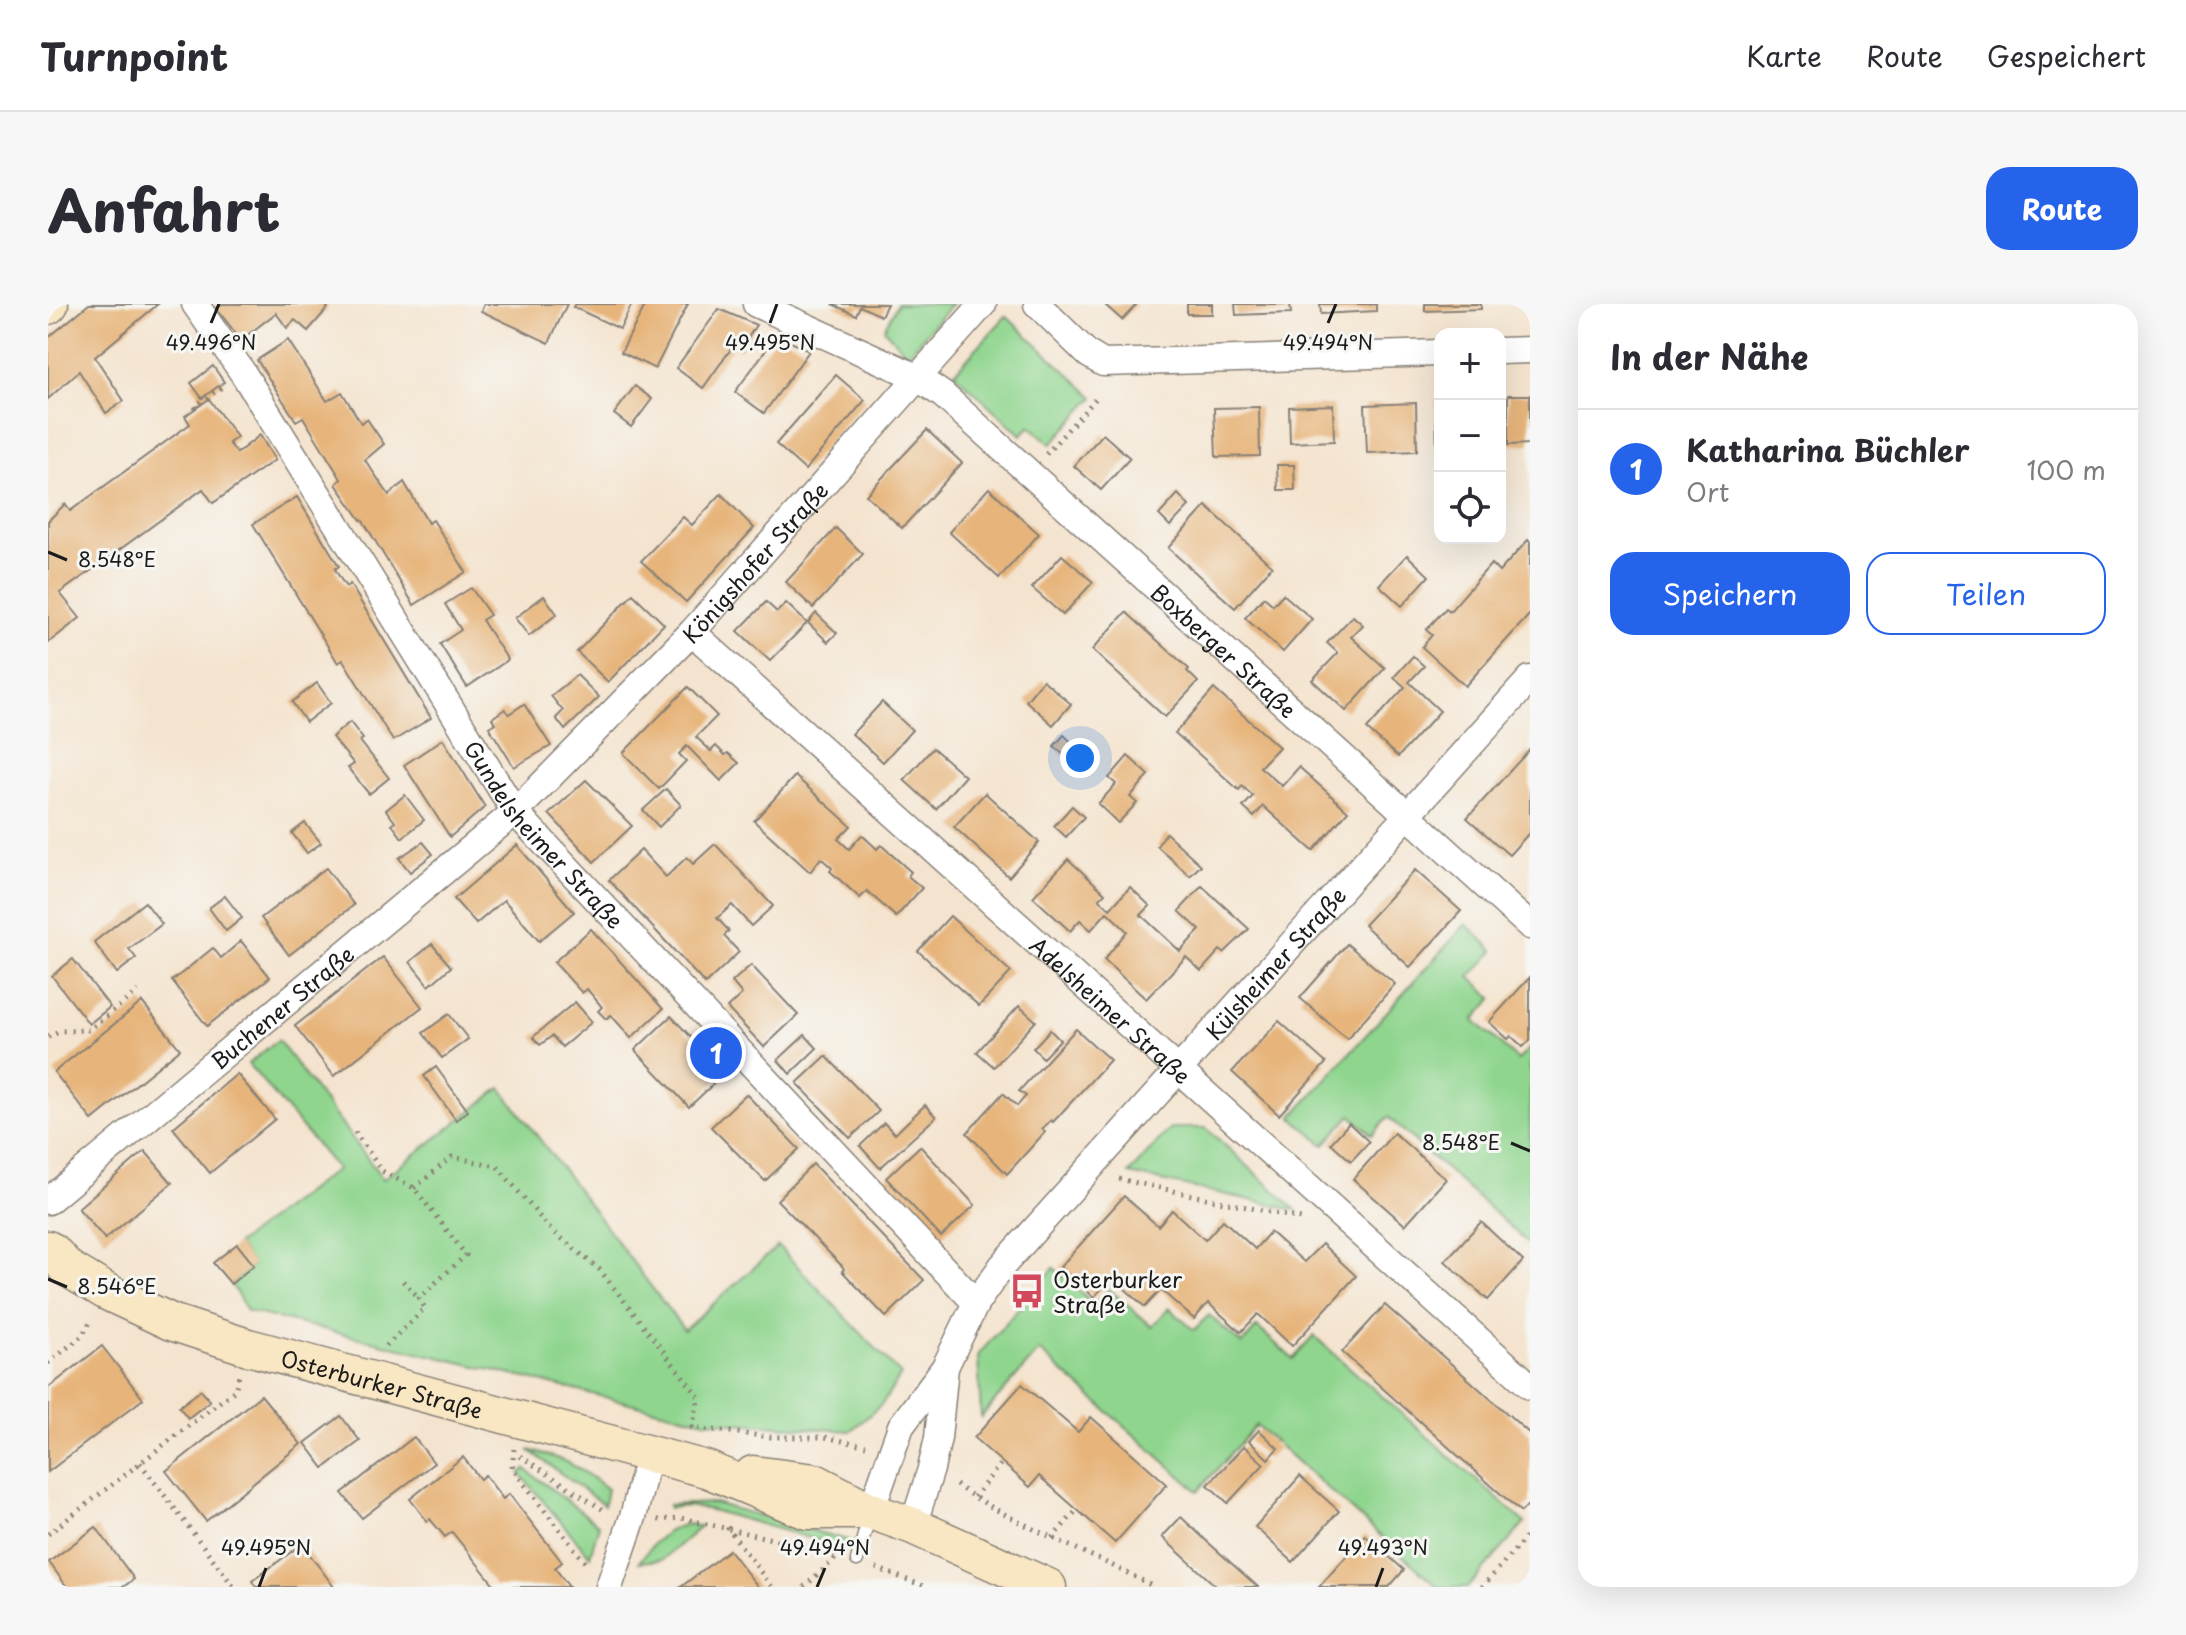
<!DOCTYPE html>
<html lang="de">
<head>
<meta charset="utf-8">
<style>
  body { margin:0; font-family:"Playpen Sans",sans-serif; background:#f7f7f7; color:#2b2b33 }
  .controls { position:absolute; right:24px; top:24px; display:grid; overflow:hidden; border-radius:16px; box-shadow:0 8px 32px #0002 }
  .controls button { width:72px; height:72px; display:grid; place-items:center; padding:0; border:0; border-bottom:2px solid #e1e1e2; background:#fff; color:#2b2b33; font:40px sans-serif }
  .you { position:absolute; left:1032px; top:454px; width:28px; height:28px; margin:-20px; border:6px solid #fff; border-radius:50%; background:#1a73e8; box-shadow:0 0 0 12px #1a73e833 }
  .badge { display:grid; place-items:center; width:52px; height:52px; border-radius:50%; background:#2563eb; color:#fff; font-size:26px; font-weight:700 }
  .pin { position:absolute; translate:-50% -50%; border:4px solid #fff; box-shadow:0 2px 8px #0006 }
  .list { margin:0; padding:0; list-style:none }
  h2 { display:flex; justify-content:space-between; align-items:center; height:104px; margin:0; padding:0 32px; font-size:34px }
  h2 small { font-size:26px; font-weight:400; color:#7c7c81 }
  .list li { display:grid; grid-template-columns:52px 1fr auto; gap:24px; align-items:center; box-sizing:border-box; height:120px; padding:0 32px; border-top:2px solid #e1e1e2 }
  .list b { display:block; font-size:30px; white-space:nowrap }
  .list p { margin:0; font-size:26px; white-space:nowrap; color:#7c7c81 }
  .list em { font-size:26px; font-style:normal; color:#7c7c81 }
  .actions { display:flex; gap:16px; padding:24px 32px }
  .actions a { flex:1; padding:18px 0; border:2px solid #2563eb; border-radius:24px; text-align:center; font-size:28px; color:#2563eb }
  .actions .main { background:#2563eb; color:#fff }
  .icon { flex:none; width:44px; height:44px; fill:none; stroke:currentColor; stroke-width:2; stroke-linecap:round; stroke-linejoin:round }
  .map { position:relative; flex:none; width:1482px; height:1283px; overflow:hidden; border-radius:24px }
  header { display:flex; align-items:center; gap:48px; box-sizing:border-box; height:112px; padding:0 40px; background:#fff; border-bottom:2px solid #e1e1e2 }
  header strong { font-size:38px }
  nav { display:flex; gap:44px; margin-inline-start:auto; font-size:28px }
  .intro { display:flex; align-items:center; justify-content:space-between; box-sizing:border-box; height:192px; padding:0 48px }
  h1 { margin:0; font-size:56px }
  .button { padding:20px 36px; border-radius:24px; background:#2563eb; color:#fff; font-size:28px; font-weight:700 }
  main { display:flex; gap:48px; padding:0 48px }
  aside { flex:1; background:#fff; border-radius:24px; box-shadow:0 8px 32px #0002 }
  .map>svg:first-child { display:block }
  .green { fill:#8fd58e; stroke:#567855; stroke-width:2 }
  .building { fill:#e7b57c }
  .lines { fill:none; stroke-linecap:round; stroke-linejoin:round }
  .lane-casing { stroke:#888076; stroke-width:15 }
  .street-casing { stroke:#888076; stroke-width:29 }
  .secondary-casing { stroke:#888076; stroke-width:39 }
  .path { stroke:#888076; stroke-width:5; stroke-dasharray:2 6; stroke-linecap:butt }
  .lane { stroke:#fff; stroke-width:12 }
  .street { stroke:#fff; stroke-width:26 }
  .secondary { stroke:#f9e7c3; stroke-width:36 }
  .ticks { fill:none; stroke:#1c1c1c; stroke-width:3 }
  .labels { text-anchor:middle; dominant-baseline:central; stroke-width:6; stroke-linejoin:round; paint-order:stroke }
  .street-label { font-size:22px; fill:#1c1c1c; stroke:#f6f6f2 }
  .poi-label { font-size:22px; fill:#1c1c1c; stroke:#f6f6f2; text-anchor:start }
  .ticks-label { font-size:20px; text-anchor:middle; fill:#1c1c1c; stroke:#f6f6f2; stroke-width:6; stroke-linejoin:round; paint-order:stroke }
</style>
</head>
<body>
<header>
<strong>Turnpoint</strong>
<nav><a>Karte</a><a>Route</a><a>Gespeichert</a></nav>
</header>
<div class="intro"><h1>Anfahrt</h1><a class="button">Route</a></div>
<main>
<div class="map">
<svg width="1482" height="1283" viewBox="0 0 1482 1283">
  <rect width="100%" height="100%" fill="#f6f6f2"/>
  <filter id="ink" filterUnits="userSpaceOnUse"><feTurbulence type="fractalNoise" baseFrequency=".0125" numOctaves="2"/><feDisplacementMap in="SourceGraphic" scale="16" xChannelSelector="R" yChannelSelector="G"/><feConvolveMatrix kernelMatrix="1 2 1 2 8 2 1 2 1" color-interpolation-filters="sRGB"/></filter>
  <filter id="wash" filterUnits="userSpaceOnUse"><feTurbulence type="fractalNoise" baseFrequency=".006" numOctaves="4" result="noise"/><feDisplacementMap in="SourceGraphic" scale="32" xChannelSelector="R" yChannelSelector="G"/><feGaussianBlur stdDeviation="1.8" result="paint"/><feColorMatrix in="noise" values="0 0 0 0 0 0 0 0 0 0 0 0 0 0 0 0 0 1.4 0 .05"/><feComposite in="paint" operator="in"/></filter>
  <g filter="url(#wash)">
    <rect width="100%" height="100%" fill="#f4e4cf"/>
    <g class="green">
      <path d="M849 0H904L859 51 836 25Z"/>
      <path d="M958 12 1046 93 1003 140 982 122 973 131 906 69Z"/>
      <path d="M1418 620 1446 647 1422 673 1445 694 1426 716 1470 756 1482 744V941L1340 813 1324 831 1303 811 1276 841 1244 813Z"/>
      <path d="M230 736 335 875 453 784 636 1026 730 942 853 1071 834 1100 803 1127 656 1117 199 1007 183 980 205 961 189 940 289 865 200 760Z"/>
      <path d="M1122 824H1158L1248 906 1081 870Z"/>
      <path d="M1006 964 1046 1000 1061 985 1104 1023 1121 1004 1146 1026 1161 1011 1194 1040 1209 1023 1245 1055 1266 1032 1477 1219 1420 1283H1390L1208 1121 1150 1187 991 1047 933 1113 930 1051Z"/>
      <path d="M481 1146C515 1153 532 1164 559 1185L556 1201Z"/>
      <path d="M477 1165 551 1221 542 1252 472 1170Z"/>
      <path d="M666 1199 802 1237 800 1245 663 1206 640 1202 621 1204 620 1201Z"/>
      <path d="M640 1220 652 1223 614 1256 591 1258C605 1239 616 1225 640 1220Z"/>
    </g>
    <g id="blocks">
      <g class="building">
        <path d="M41 0H110L47 53 76 97 58 109 31 67 0 95V34Z"/>
        <path d="M174 0H276L280 4 260 27 247 16 239 24 228 9 193 36 168 4Z"/>
        <path d="M436 0H519L501 39 433 7Z"/>
        <path d="M527 0H584L572 25 525 3Z"/>
        <path d="M598 0H640L607 65 573 48Z"/>
        <path d="M784 0H839L833 12 812 2 808 11Z"/>
        <path d="M1056 0H1089L1074 16Z"/>
        <rect x="1139" y="0" width="25" height="10"/>
        <path d="M1187 0H1242L1243 9 1188 11Z"/>
        <path d="M1272 0H1328V7L1273 10Z"/>
        <path d="M1377 0H1433V5L1377 7Z"/>
        <path d="M671 5 708 21 692 46 685 42 655 84 628 64Z"/>
        <path d="M729 31 761 47 716 109 687 88Z"/>
        <path d="M240 36 279 97 294 88 313 119 319 115 336 140 317 156 341 191 356 178 380 219 385 216 418 268 366 301 314 215 313 216 288 180 293 175 255 113 248 117 209 56Z"/>
        <path d="M165 62 176 78 154 94 143 79Z"/>
        <path d="M788 71 817 96 757 166 728 140Z"/>
        <path d="M587 82 604 95 583 123 566 110Z"/>
        <path d="M1460 91H1482V140L1460 141Z"/>
        <path d="M161 95 189 133 181 139 189 149 212 131 227 156 165 199 155 185 12 289 32 314 0 339V217L17 200 22 207 142 120 137 112Z"/>
        <path d="M1388 95H1392V153L1389 154Z"/>
        <path d="M1368 99 1369 147 1319 149 1317 101Z"/>
        <path d="M1285 101 1286 137 1242 139 1241 103Z"/>
        <path d="M1211 103 1212 152 1168 153 1166 104Z"/>
        <path d="M879 126 914 159 854 224 818 191Z"/>
        <path d="M1055 130 1082 154 1053 186 1026 162Z"/>
        <path d="M1229 161H1246L1247 186H1230Z"/>
        <path d="M941 184 991 230 951 274 901 228Z"/>
        <path d="M673 190 706 224 638 298 593 257 635 213 644 221Z"/>
        <path d="M1130 190 1141 202 1122 222 1111 211Z"/>
        <path d="M249 193 291 262 287 265 292 274 298 283 302 280 383 414 345 437 295 356 290 359 205 220Z"/>
        <path d="M1158 202 1224 262 1187 304 1120 244Z"/>
        <path d="M788 224 815 250 765 304 738 278Z"/>
        <path d="M1480 236 1482 238V310L1417 382 1374 343 1384 331 1378 326 1398 304 1402 307 1443 260 1451 268Z"/>
        <path d="M1014 251 1045 278 1015 311 984 284Z"/>
        <path d="M1359 251 1381 272 1354 302 1331 281Z"/>
        <path d="M423 284 442 311 434 316 460 356 419 383 392 340 413 326 397 300Z"/>
        <path d="M585 290 616 320 560 378 529 348Z"/>
        <path d="M1235 290 1264 315 1235 348 1197 314 1216 293 1225 301Z"/>
        <path d="M496 292 509 310 481 332 467 314Z"/>
        <path d="M718 298 729 308 738 299 759 319 722 357 690 327Z"/>
        <path d="M1078 308 1141 365 1139 367 1150 378 1117 413 1044 346Z"/>
        <path d="M768 309 789 329 780 338 760 319Z"/>
        <path d="M1305 312 1315 321 1303 333 1337 364 1298 407 1264 376 1290 349 1279 339Z"/>
        <path d="M1365 352 1376 362 1361 378 1392 407 1350 453 1319 425 1357 383 1346 373Z"/>
        <path d="M529 371 551 393 517 426 508 414 515 407 503 392Z"/>
        <path d="M995 376 1023 400 1005 421 978 397Z"/>
        <path d="M269 379 283 399 258 418 244 398Z"/>
        <path d="M640 383 669 412 648 433 663 447 668 442 677 451 680 449 691 459 673 477 639 442 631 450 638 457 611 485 575 449Z"/>
        <path d="M1166 385 1231 443 1212 463 1234 482 1251 463 1300 507 1265 547 1215 502 1206 513 1195 503 1205 492 1194 482 1191 486 1127 429Z"/>
        <path d="M834 398 864 426 835 458 804 430Z"/>
        <path d="M476 400 503 442 466 463 441 423 447 419 444 414 457 405 461 410Z"/>
        <path d="M302 418 315 435 312 437 341 474 321 490 300 464 306 460 284 433Z"/>
        <path d="M1016 431 1045 459 1036 469 1006 442Z"/>
        <path d="M395 435 437 503 402 533 356 461Z"/>
        <path d="M885 444 917 472 888 505 856 476Z"/>
        <path d="M1482 445V528L1461 551 1419 514Z"/>
        <path d="M1080 452 1101 471 1082 493 1089 499 1070 519 1050 500 1068 480 1061 474Z"/>
        <path d="M747 472 803 522 790 535 801 545 814 531 829 545 833 541 863 568 860 572 874 584 848 613 819 587 812 594 782 567 784 564 773 554 762 568 706 517Z"/>
        <path d="M538 476 584 522 546 558 501 510Z"/>
        <path d="M618 485 633 501 611 523 595 506Z"/>
        <path d="M937 489 991 538 961 573 906 523Z"/>
        <path d="M357 491 376 516 354 534 344 520 347 518 338 506Z"/>
        <path d="M1024 502 1036 513 1018 533 1006 522Z"/>
        <path d="M257 519 273 539 259 549 244 529Z"/>
        <path d="M1118 529 1153 561 1142 572 1109 542Z"/>
        <path d="M375 538 385 550 362 568 351 554Z"/>
        <path d="M667 540 725 602 703 622 684 601 669 614 681 627 676 632 691 648 657 680 561 576 593 546 618 573 639 553 645 560Z"/>
        <path d="M469 541 526 608 491 637 456 596 428 620 406 595Z"/>
        <path d="M1020 555 1057 589 1051 595 1062 605 1082 583 1102 602 1093 611 1132 647 1152 626 1131 607 1154 582 1201 625 1176 649 1172 646 1153 667 1138 653 1098 695 1056 656 1079 627 1059 608 1043 626 1032 616 1022 627 985 593Z"/>
        <path d="M278 564 306 601 241 651 213 614Z"/>
        <path d="M1367 566 1413 607 1362 663 1316 621Z"/>
        <path d="M177 592 194 614 178 627 161 604Z"/>
        <path d="M97 598 114 620 81 645 88 654 69 669 46 638Z"/>
        <path d="M902 612 963 668 931 702 870 647Z"/>
        <path d="M543 625 615 705 583 734 563 711 558 715 550 707 554 703 539 685 534 689 506 658Z"/>
        <path d="M193 637 222 673 159 722 124 677 165 644 173 654Z"/>
        <path d="M384 640 403 663 381 682 362 658Z"/>
        <path d="M1299 640 1347 680 1299 735 1252 694Z"/>
        <path d="M335 653 374 703 286 772 247 722Z"/>
        <path d="M25 655 62 703 41 720 4 672Z"/>
        <path d="M703 661 750 711 716 743 679 704 694 690 684 678Z"/>
        <path d="M1482 673V736L1475 743 1463 732 1460 735 1441 718Z"/>
        <path d="M94 698 132 745 44 816 6 768Z"/>
        <path d="M527 698 544 718 514 743 504 732 492 741 485 733Z"/>
        <path d="M971 702 988 717 946 763 929 748Z"/>
        <path d="M401 710 420 735 394 754 375 729Z"/>
        <path d="M623 712 677 769 641 803 587 746Z"/>
        <path d="M1231 717 1278 759 1231 811 1184 768Z"/>
        <path d="M1028 725 1062 756 1005 818 1003 816 994 825 997 828 959 870 919 829 955 789 969 802 978 792 971 787Z"/>
        <path d="M1002 726 1012 736 995 754 985 744Z"/>
        <path d="M757 731 769 744 742 770 730 756Z"/>
        <path d="M778 752 831 807 802 834 749 779Z"/>
        <path d="M388 763 420 807 408 816 376 772Z"/>
        <path d="M189 770 227 815 162 869 125 824Z"/>
        <path d="M698 790 751 845 717 877 663 823Z"/>
        <path d="M877 801 888 813 832 864 812 842 836 819 847 830Z"/>
        <path d="M1301 819 1321 838 1303 857 1283 839Z"/>
        <path d="M1346 829 1398 875 1357 921 1305 875Z"/>
        <path d="M872 842 927 901 893 933 838 874Z"/>
        <path d="M97 847 124 879 57 935 30 904Z"/>
        <path d="M765 860 876 976 838 1013 794 967 796 965 794 962 729 896Z"/>
        <path d="M1076 892 1110 922 1124 906 1157 936 1175 916 1207 945 1222 928 1256 958 1274 940 1308 972 1244 1042 1210 1010 1193 1028 1160 999 1146 1015 1113 986 1097 1003 1064 973 1046 993 1012 963Z"/>
        <path d="M1433 918 1475 957 1440 996 1397 957Z"/>
        <path d="M189 940 206 961 183 980 165 959Z"/>
        <path d="M1337 1001 1482 1130V1199L1473 1208 1294 1048Z"/>
        <path d="M54 1042 95 1095 0 1168V1084Z"/>
        <path d="M974 1080 1030 1128 1043 1113 1119 1180 1067 1239 991 1172 982 1183 926 1134Z"/>
        <path d="M153 1086 162 1097 140 1114 131 1103Z"/>
        <path d="M213 1091 253 1140 158 1217 118 1167Z"/>
        <path d="M293 1112 312 1137 276 1164 257 1139Z"/>
        <path d="M1211 1126 1230 1144 1220 1155 1201 1137Z"/>
        <path d="M366 1133 386 1159 314 1214 294 1189Z"/>
        <path d="M1196 1142 1216 1160 1180 1199 1160 1181Z"/>
        <path d="M415 1153 432 1175 437 1171 455 1195 461 1190 514 1258 507 1264 521 1283H448L404 1228 397 1233 382 1215 379 1217 362 1195Z"/>
        <path d="M1252 1172 1291 1207 1245 1258 1207 1223Z"/>
        <path d="M1133 1213 1163 1241 1210 1283H1169L1114 1233Z"/>
        <path d="M48 1223 86 1275 75 1283H19L1 1258Z"/>
        <path d="M1317 1231 1356 1266 1341 1283H1271Z"/>
        <path d="M254 1240 286 1283H208L204 1277Z"/>
        <path d="M681 1246 710 1283H633Z"/>
      </g>
    </g>
  </g>
  <g filter="url(#ink)">
    <use href="#blocks" fill-opacity="0" stroke="#888076" stroke-width="2"/>
    <g class="lines">
      <g class="lane-casing">
        <path id="lane" d="M809 1256 822 1210"/>
      </g>
      <g class="street-casing">
        <g id="street">
          <path id="s1" d="M147 0 195 69 467 508 928 999"/>
          <path id="s2" d="M708 0 869 73 895 91 1482 622"/>
          <path d="M989 0 1040 50 1055 59 1392 49"/>
          <path d="M1452 47 1482 46"/>
          <path id="s3" d="M644 328 1482 1082"/>
          <path id="s4" d="M0 897 467 508 644 328 935 0"/>
          <path id="s5" d="M823 1207 853 1122 897 1063 928 999 954 962 1482 375"/>
          <path d="M865 1222 883 1165 890 1134 897 1063"/>
          <path d="M561 1283 585 1213 601 1150"/>
        </g>
      </g>
      <g class="secondary-casing">
        <g id="secondary">
          <path d="M0 2 2 0"/>
          <path id="s6" d="M0 945 4 947 19 964 59 988 123 1018 200 1043 658 1165 759 1207H823"/>
          <path d="M705 1170 767 1178 823 1207 865 1222 1000 1283"/>
        </g>
      </g>
      <g class="path">
        <path d="M148 104 147 102 174 83"/>
        <path d="M998 150 1050 92"/>
        <path d="M0 733 13 727 41 726 90 687"/>
        <path d="M307 828 334 867 366 884 418 951 371 994 377 1004 335 1045"/>
        <path d="M1071 875 1253 915"/>
        <path d="M366 884 404 853 449 862 501 924 552 966 651 1093 644 1124"/>
        <path d="M355 977 371 994"/>
        <path d="M0 1059 34 1032 44 1015"/>
        <path d="M642 1123 722 1133H777L818 1142"/>
        <path d="M466 1145 464 1164 539 1261"/>
        <path d="M472 1152 557 1207"/>
        <path d="M92 1159 186 1283"/>
        <path d="M908 1181C969 1223 1041 1247 1106 1283"/>
        <path d="M926 1193 954 1158"/>
        <path d="M610 1216 633 1214 741 1239"/>
        <path d="M679 1223 724 1283"/>
        <path d="M0 1230 187 1086 191 1072"/>
        <path d="M1004 1234 1029 1206"/>
        <path d="M755 1242 792 1252"/>
        <path d="M828 1264 878 1283"/>
        <path d="M756 1283 788 1254"/>
        <path d="M1434 1283 1482 1229"/>
      </g>
      <use href="#lane" class="lane"/>
      <use href="#street" class="street"/>
      <use href="#secondary" class="secondary"/>
    </g>
  </g>
  <path class="ticks" d="M163 19 171 0M722 19 729 0M1280 19 1288 0M0 248 19 256M1463 839 1482 847M0 975 19 983M211 1283 218 1264M769 1283 777 1264M1328 1283 1335 1264"/>
  <defs>
    <g id="bus-bare" transform="scale(2.76)"><path d="M-5-6H5V4H4V6H2V4H-2V6H-4V4H-5ZM-3.5-4V0h7V-4ZM-3.5 1.2v1.5H-2V1.2ZM2 1.2v1.5H3.5V1.2Z" fill="#d1495b" stroke="#f6f6f2" stroke-width="2.5" paint-order="stroke"/></g>
  </defs>
  <g fill-rule="evenodd">
    <use href="#bus-bare" x="979" y="987"/>
  </g>
  <g class="labels">
    <g class="street-label">
      <text stroke="none"><textPath href="#s4" startOffset="954">Königshofer Straße</textPath></text>
      <text stroke="none"><textPath href="#s2" startOffset="588">Boxberger Straße</textPath></text>
      <text stroke="none"><textPath href="#s1" startOffset="636">Gundelsheimer Straße</textPath></text>
      <text stroke="none"><textPath href="#s5" startOffset="688">Külsheimer Straße</textPath></text>
      <text stroke="none"><textPath href="#s4" startOffset="304">Buchener Straße</textPath></text>
      <text stroke="none"><textPath href="#s3" startOffset="564">Adelsheimer Straße</textPath></text>
      <text stroke="none"><textPath href="#s6" startOffset="364">Osterburker Straße</textPath></text>
    </g>
    <g class="poi-label">
      <text x="1005" y="974">Osterburker<tspan x="1005" dy="25">Straße</tspan></text>
    </g>
  </g>
  <g class="ticks-label">
    <text x="163" y="46">49.496°N</text>
    <text x="722" y="46">49.495°N</text>
    <text x="1280" y="46">49.494°N</text>
    <text x="69" y="263">8.548°E</text>
    <text x="1413" y="846">8.548°E</text>
    <text x="69" y="990">8.546°E</text>
    <text x="218" y="1251">49.495°N</text>
    <text x="777" y="1251">49.494°N</text>
    <text x="1335" y="1251">49.493°N</text>
  </g>
</svg>
<div class="controls">
<button>+</button>
<button>−</button>
<button><svg class="icon" aria-label="locate" viewBox="0 0 24 24"><circle cx="12" cy="12" r="6"/><path d="M12 2v4M12 18v4M2 12h4M18 12h4"/></svg></button>
</div>
<div class="you"></div>
<div class="pin badge" style="left:668px;top:749px">1</div>
</div>
<aside>
<h2>In der Nähe<small></small></h2>
<ul class="list">
<li><span class="badge">1</span><div><b>Katharina Büchler</b><p>Ort</p></div><em>100 m</em></li>
</ul>
<div class="actions"><a class="main">Speichern</a><a>Teilen</a></div>
</aside>
</main>
</body>
</html>
